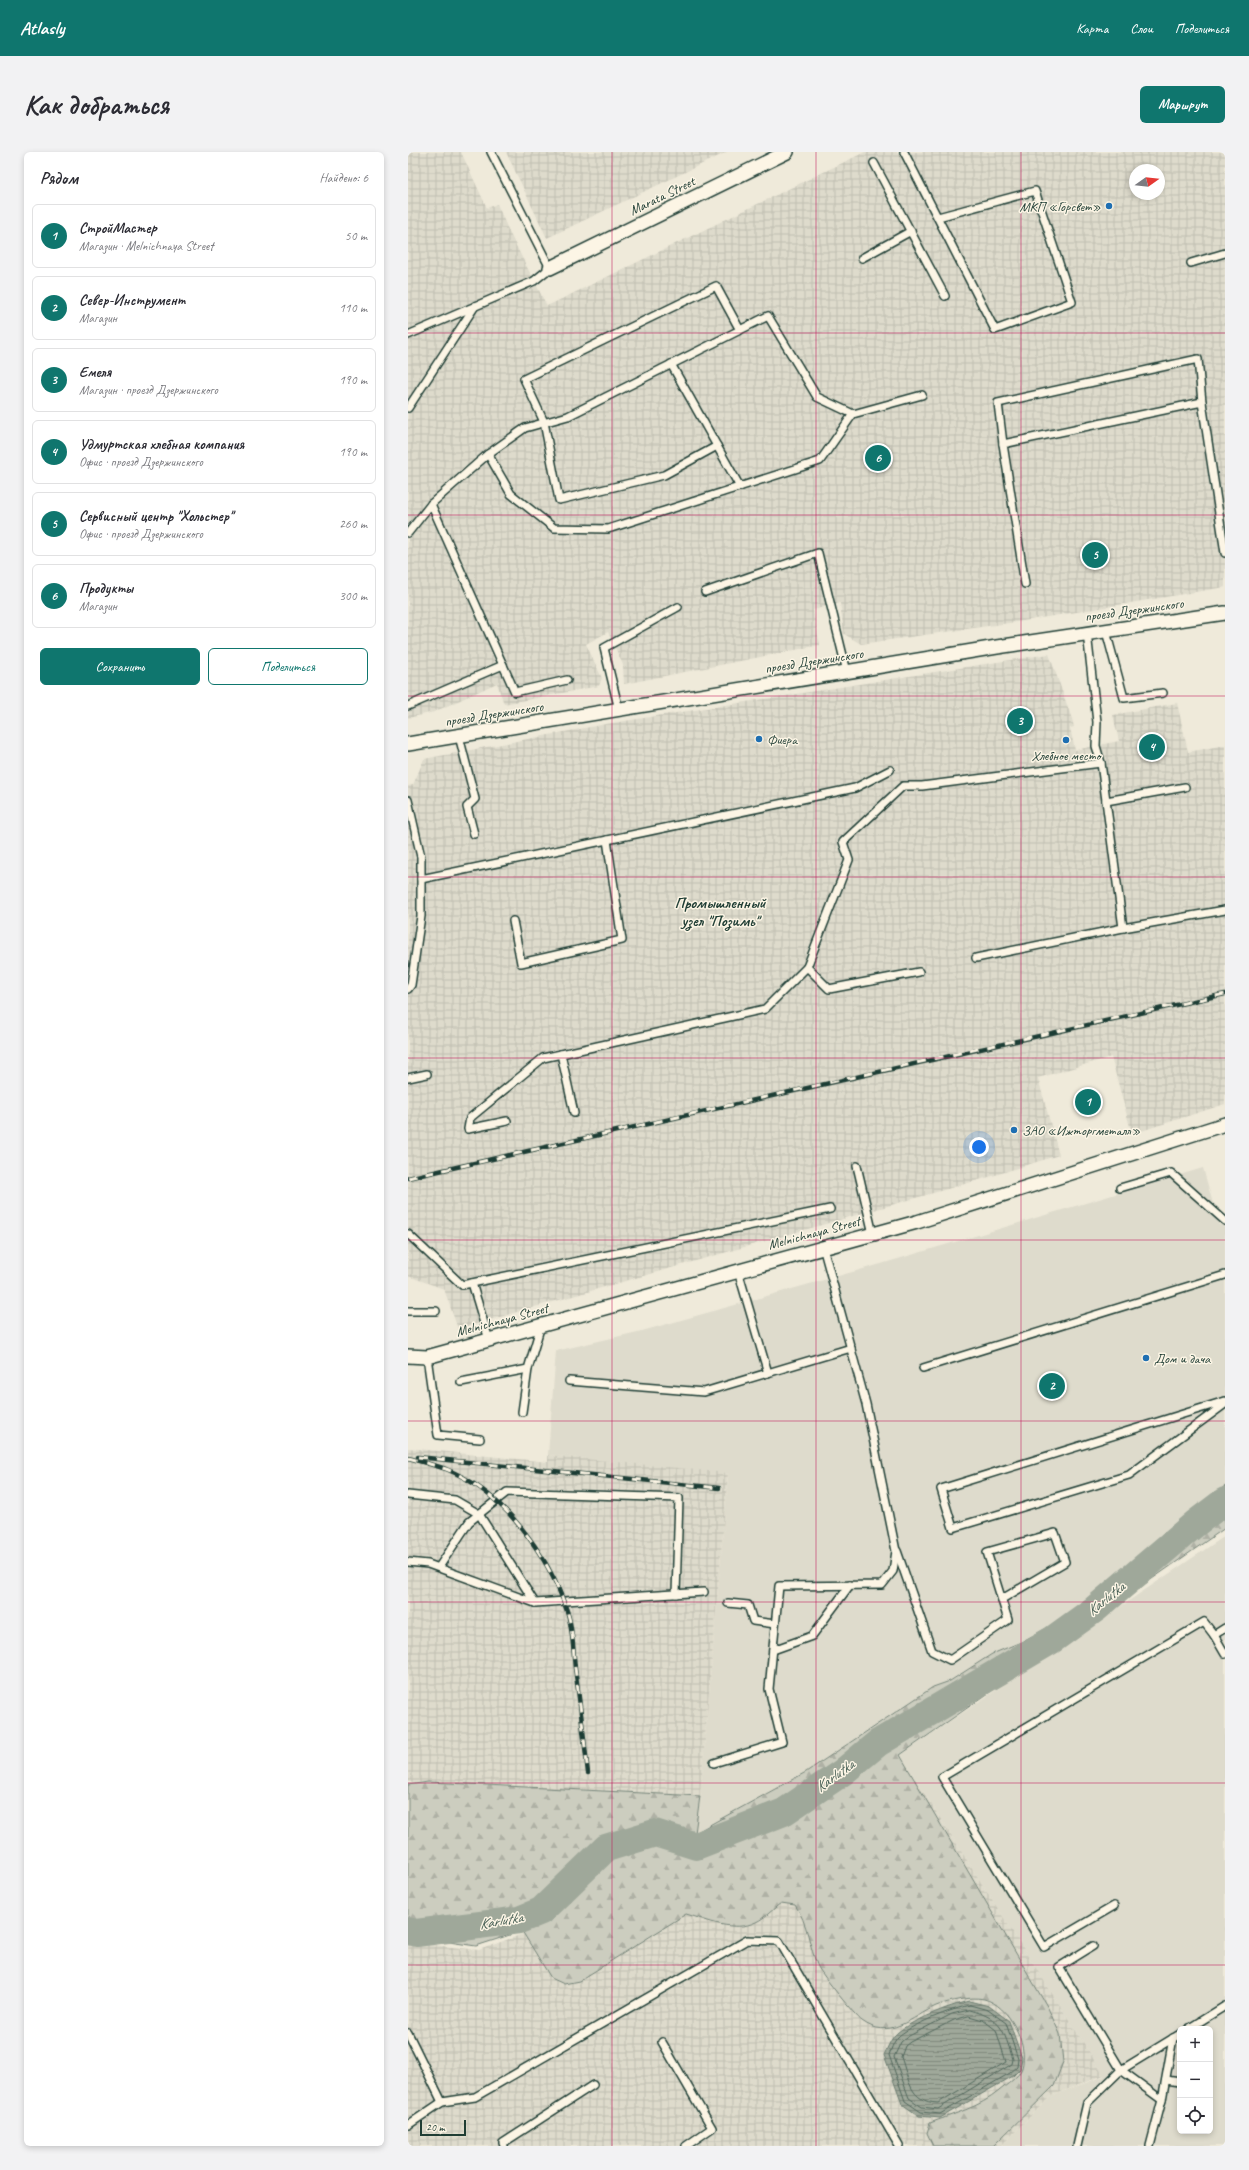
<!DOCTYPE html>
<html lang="ru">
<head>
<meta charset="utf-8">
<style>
  body { margin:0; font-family:Caveat,sans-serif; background:#f2f2f3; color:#2b2b33 }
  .controls { position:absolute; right:12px; bottom:12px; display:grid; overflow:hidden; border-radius:6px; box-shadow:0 2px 6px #0003 }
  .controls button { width:36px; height:36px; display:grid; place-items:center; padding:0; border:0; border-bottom:1px solid #e1e1e2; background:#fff; color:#2b2b33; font:20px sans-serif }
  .compass { position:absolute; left:721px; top:12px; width:36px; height:36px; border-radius:50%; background:#fff; box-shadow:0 2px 6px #0003; rotate:75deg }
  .scale { position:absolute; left:12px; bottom:10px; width:46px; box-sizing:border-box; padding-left:4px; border:2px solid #1f3d34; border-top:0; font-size:11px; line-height:14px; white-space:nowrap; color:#1f3d34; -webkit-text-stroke:3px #fcf5e5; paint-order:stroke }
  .you { position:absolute; left:571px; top:995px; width:14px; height:14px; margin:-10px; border:3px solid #fff; border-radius:50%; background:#1a73e8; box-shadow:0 0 0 6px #1a73e833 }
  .badge { display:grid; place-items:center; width:26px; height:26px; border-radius:50%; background:#0f766e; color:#fff; font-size:13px; font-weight:700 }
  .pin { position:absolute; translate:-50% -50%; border:2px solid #fff; box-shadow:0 1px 4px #0006 }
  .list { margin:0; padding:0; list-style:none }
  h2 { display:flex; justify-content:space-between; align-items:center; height:52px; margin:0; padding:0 16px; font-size:17px }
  h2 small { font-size:13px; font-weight:400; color:#7c7c81 }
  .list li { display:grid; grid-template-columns:26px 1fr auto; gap:12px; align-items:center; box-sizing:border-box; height:64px; margin:0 8px 8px; padding:0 8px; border:1px solid #e1e1e2; border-radius:6px }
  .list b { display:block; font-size:15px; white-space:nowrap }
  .list p { margin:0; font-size:13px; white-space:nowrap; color:#7c7c81 }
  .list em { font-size:13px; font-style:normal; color:#7c7c81 }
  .actions { display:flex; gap:8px; padding:12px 16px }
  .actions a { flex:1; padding:9px 0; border:1px solid #0f766e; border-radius:6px; text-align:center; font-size:14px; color:#0f766e }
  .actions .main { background:#0f766e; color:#fff }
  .icon { flex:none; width:22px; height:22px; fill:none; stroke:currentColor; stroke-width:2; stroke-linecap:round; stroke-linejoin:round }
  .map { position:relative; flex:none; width:817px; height:1994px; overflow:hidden; border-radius:6px }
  header { display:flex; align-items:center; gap:24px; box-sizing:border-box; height:56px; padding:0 20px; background:#0f766e; color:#fff }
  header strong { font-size:19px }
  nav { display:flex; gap:22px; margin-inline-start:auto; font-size:14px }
  .intro { display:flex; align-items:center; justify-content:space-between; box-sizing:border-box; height:96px; padding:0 24px }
  h1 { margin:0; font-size:28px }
  .button { padding:10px 18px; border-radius:6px; background:#0f766e; color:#fff; font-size:14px; font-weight:700 }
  main { display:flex; gap:24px; padding:0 24px }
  aside { flex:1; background:#fff; border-radius:6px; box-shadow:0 2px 6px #0003 }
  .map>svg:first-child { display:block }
  .built { fill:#dedbcc; fill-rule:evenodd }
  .industrial { fill:url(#industrial-grid); fill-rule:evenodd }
  .forest { fill:url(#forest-firs); stroke:#76857a }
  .water { fill:url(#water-rules); stroke:#6c7d71 }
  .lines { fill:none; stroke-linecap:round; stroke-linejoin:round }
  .shore { stroke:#52685d; stroke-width:1 }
  .river { stroke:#9fa89a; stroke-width:28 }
  .lane-casing { stroke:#1f3d34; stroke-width:10 }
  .street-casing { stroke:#1f3d34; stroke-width:16 }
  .lane { stroke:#fcf5e5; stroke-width:7 }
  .street { stroke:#fcf5e5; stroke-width:13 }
  .rail-casing { stroke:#1f3d34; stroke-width:4.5 }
  .rail { stroke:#fcf5e5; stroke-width:3; stroke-dasharray:9; stroke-linecap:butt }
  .grid { fill:none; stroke:#c2185b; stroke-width:1; stroke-opacity:0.55 }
  .poi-dot { fill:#1f6fb2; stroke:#fcf5e5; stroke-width:1.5 }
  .labels { text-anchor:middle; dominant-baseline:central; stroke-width:3; stroke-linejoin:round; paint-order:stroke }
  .street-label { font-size:14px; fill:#1f3d34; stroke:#fcf5e5 }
  .poi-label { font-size:14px; fill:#1f3d34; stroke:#fcf5e5; text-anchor:start }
  .water-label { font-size:15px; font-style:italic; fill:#455d53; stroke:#fcf5e5 }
  .quarter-label { font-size:16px; font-weight:bold; fill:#1f3d34; stroke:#fcf5e5 }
</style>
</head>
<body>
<header>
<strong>Atlasly</strong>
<nav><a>Карта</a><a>Слои</a><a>Поделиться</a></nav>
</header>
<div class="intro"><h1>Как добраться</h1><a class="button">Маршрут</a></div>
<main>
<aside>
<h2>Рядом<small>Найдено: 6</small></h2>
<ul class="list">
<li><span class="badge">1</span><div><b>СтройМастер</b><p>Магазин · Melnichnaya Street</p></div><em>50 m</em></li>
<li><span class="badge">2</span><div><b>Север-Инструмент</b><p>Магазин</p></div><em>110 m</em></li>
<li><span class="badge">3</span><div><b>Емеля</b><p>Магазин · проезд Дзержинского</p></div><em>190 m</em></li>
<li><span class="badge">4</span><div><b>Удмуртская хлебная компания</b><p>Офис · проезд Дзержинского</p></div><em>190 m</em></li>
<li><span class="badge">5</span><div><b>Сервисный центр &quot;Хольстер&quot;</b><p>Офис · проезд Дзержинского</p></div><em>260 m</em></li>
<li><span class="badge">6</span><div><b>Продукты</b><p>Магазин</p></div><em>300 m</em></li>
</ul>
<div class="actions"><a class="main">Сохранить</a><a>Поделиться</a></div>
</aside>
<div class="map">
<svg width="817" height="1994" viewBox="0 0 817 1994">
  <defs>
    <pattern id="industrial-grid" width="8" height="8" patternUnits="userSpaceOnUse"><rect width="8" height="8" fill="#dedbcc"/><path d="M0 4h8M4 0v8" fill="none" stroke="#bebdb0"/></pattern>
    <pattern id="forest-firs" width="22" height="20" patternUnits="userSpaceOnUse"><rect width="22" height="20" fill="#cccdbf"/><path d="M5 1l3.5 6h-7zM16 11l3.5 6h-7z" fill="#afb1a5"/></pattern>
    <pattern id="water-rules" width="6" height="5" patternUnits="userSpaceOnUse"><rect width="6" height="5" fill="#9fa89a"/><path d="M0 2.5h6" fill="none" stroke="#818a7e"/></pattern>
  </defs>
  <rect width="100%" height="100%" fill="#efeada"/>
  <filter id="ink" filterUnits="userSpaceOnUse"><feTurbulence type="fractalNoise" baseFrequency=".025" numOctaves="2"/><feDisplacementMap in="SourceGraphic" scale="8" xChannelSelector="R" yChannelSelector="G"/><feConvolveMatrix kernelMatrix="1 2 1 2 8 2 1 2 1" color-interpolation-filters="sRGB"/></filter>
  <g filter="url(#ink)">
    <g class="built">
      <path d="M795 1016 811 1073 817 1071V1334L779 1362 684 1451 613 1490 584 1502 542 1529 525 1535 398 1620 287 1681 292 1644 320 1322 140 1303 148 1199 234 1179 473 1112Z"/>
      <path d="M817 1384V1994H593L643 1944 696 1924 492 1603ZM772 1877H802V1979H772Z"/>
    </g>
    <g class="industrial">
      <path d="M0 0H53L79 56 89 52 102 82 139 154 457 0H817V435L615 469 453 492 436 482 432 451 405 458 412 493 216 532 215 513 200 480 178 492 194 526 191 534 96 552 89 531 26 560 0 566ZM727 18H751V42H727Z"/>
      <path d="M98 0H319L139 86Z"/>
      <path d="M641 502 664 567 666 575 662 576 667 598 711 589 705 563 769 551 780 600 817 593V952L724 982 703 905 630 926 651 1003 581 1025 50 1177 36 1137 0 1124V634L5 633 16 607 198 572Z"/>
      <path d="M0 1296 140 1310V1303L320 1321 292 1644 20 1630 4 1631 0 1629Z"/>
      <path d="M492 1603 696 1923 643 1944 593 1994H0V1790L71 1798 352 1695Z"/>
    </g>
    <path class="forest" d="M817 1334V1376L492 1603 640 1856 652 1882 655 1910 646 1934 585 1994H525L519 1981 522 1971C545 1962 572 1955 591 1939 598 1933 611 1925 614 1916 621 1892 601 1853 576 1847 563 1844 541 1849 528 1854 504 1865 481 1889 454 1869 447 1864 415 1824 410 1815 401 1795 400 1771 387 1753L373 1751C365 1757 357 1766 348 1770 326 1781 299 1768 278 1762L171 1829 156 1832 143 1826 114 1779 68 1794 0 1784V1633L20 1630 292 1644 287 1681 398 1620 525 1535 542 1529 584 1502 613 1490 684 1451 779 1362Z"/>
    <path class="water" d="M561 1849 581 1854 601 1869 614 1906 612 1917 605 1924 532 1966 511 1964 494 1952 476 1903C479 1897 482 1889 486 1884 498 1870 543 1853 561 1849Z"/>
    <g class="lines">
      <g class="shore">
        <path d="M562 1853 580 1858 598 1871 610 1907 609 1915 602 1921 532 1962 513 1960 497 1949 481 1903C483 1898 485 1891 489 1886 499 1874 546 1856 562 1853Z"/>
        <path d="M562 1858C595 1867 595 1878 605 1907L604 1912 530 1957 514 1955 501 1946 486 1905 493 1890 499 1885 544 1862Z"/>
        <path d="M561 1864 575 1868 588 1878 598 1910 530 1951C501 1950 501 1927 493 1905L497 1894 502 1890 546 1868Z"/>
      </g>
      <path class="river" d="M0 1779 8 1781 111 1768 133 1759 198 1696 247 1681 288 1694 376 1660 435 1620 470 1591 644 1488 687 1457 788 1371 817 1349"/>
      <g class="lane-casing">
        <g id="lane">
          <path d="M496 0 587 178 664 150 627 39 530 65"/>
          <path d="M466 11 537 144"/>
          <path d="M454 106 503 79"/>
          <path d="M783 111 817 101"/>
          <path d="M0 183 126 129 142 116 83 0"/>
          <path d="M263 212 332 335"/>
          <path d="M0 256 67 154"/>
          <path d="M595 292 590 251 790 207 794 250"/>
          <path d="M309 294 256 323 151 348 136 270 116 227 308 134 332 178"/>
          <path d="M80 302 103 342 146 376 200 377 412 309 445 262 514 243"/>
          <path d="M23 352 107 540 159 528"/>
          <path d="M0 381 23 352 80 302 117 276 160 264 360 164 409 245 445 262"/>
          <path d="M617 432 595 292 794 250 817 401"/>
          <path d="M297 440 410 401 439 520"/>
          <path d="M698 479 716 546 755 541"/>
          <path d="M0 554 95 513"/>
          <path d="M211 558 196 496 270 455"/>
          <path d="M51 584 67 647 59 655 66 682"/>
          <path d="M693 611 715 776 817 758"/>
          <path d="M0 648 13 705V764L3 833 0 837"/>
          <path d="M698 649 777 635"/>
          <path d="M13 727 447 636 482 618"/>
          <path d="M105 769 113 811 214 788 199 688"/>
          <path d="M568 806 715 776"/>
          <path d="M511 820 421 837 399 815 441 708 435 690 495 634H514L693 611 688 594 689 570 679 481"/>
          <path d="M153 902 166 961"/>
          <path d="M0 926 19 922"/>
          <path d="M99 969 60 977 62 966 135 906 357 857 399 815"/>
          <path d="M449 1014 465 1082"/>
          <path d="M712 1036 763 1021 817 1069"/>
          <path d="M0 1082 54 1133 422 1057"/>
          <path d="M330 1119 360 1221"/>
          <path d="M64 1131 81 1188"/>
          <path d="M0 1159H28"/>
          <path d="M19 1205 30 1283 72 1287"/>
          <path d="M515 1216 817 1123"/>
          <path d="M161 1229 296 1240 443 1196"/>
          <path d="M53 1230 120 1217 133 1173"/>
          <path d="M817 1249 533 1337 545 1376 721 1323 817 1252"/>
          <path d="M114 1260 120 1217"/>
          <path d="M0 1343 47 1348 71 1362 127 1451"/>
          <path d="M489 1399 524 1499 542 1508 600 1468 579 1400 647 1381 657 1410 594 1447"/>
          <path d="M0 1410 20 1412 127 1451 296 1440"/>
          <path d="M31 1415 61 1370 99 1340 271 1346 268 1442"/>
          <path d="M320 1451 340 1453 345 1469 367 1472"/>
          <path d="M817 1476 806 1483 817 1502"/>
          <path d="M365 1498 404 1484 442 1433"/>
          <path d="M306 1611 374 1590 361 1537 371 1434 474 1433 485 1419 488 1399 458 1252 415 1095"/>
          <path d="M706 1754 636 1795 534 1625 796 1470 806 1483"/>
          <path d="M685 1794 651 1815 713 1918 772 1882"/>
          <path d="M780 1877 817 1854"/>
          <path d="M0 1881 34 1950"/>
          <path d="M254 1890 304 1976 278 1994"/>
          <path d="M758 1928 772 1930"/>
          <path d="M754 1948 765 1886"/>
          <path d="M0 1973 34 1950 67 1945 339 1788 371 1789 491 1994"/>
          <path d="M96 1994 95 1991 185 1933"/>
          <path d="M669 1994 679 1951 713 1918 754 1948 742 1994"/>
        </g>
      </g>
      <g class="street-casing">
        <g id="street">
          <path d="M142 116 379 0"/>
          <path d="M0 592 589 495 817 461"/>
          <path d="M0 1204 19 1205 509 1070 817 972"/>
        </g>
      </g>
      <use href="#lane" class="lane"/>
      <use href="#street" class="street"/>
      <g class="rail-casing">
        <g id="rail">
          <path d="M0 1026C272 965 544 902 817 842"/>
          <path d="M10 1305 311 1336"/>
          <path d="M0 1306C12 1309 25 1313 38 1317 95 1340 140 1402 159 1459 165 1476 165 1497 167 1516 172 1551 176 1586 180 1621"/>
        </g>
      </g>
      <use href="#rail" class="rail"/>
    </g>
  </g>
  <path class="grid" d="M204 0V1994M408 0V1994M613 0V1994M0 181H817M0 363H817M0 544H817M0 725H817M0 906H817M0 1088H817M0 1269H817M0 1450H817M0 1631H817M0 1813H817"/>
  <g class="poi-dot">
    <circle cx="701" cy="54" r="4"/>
    <circle cx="351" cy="587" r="4"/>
    <circle cx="658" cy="588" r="4"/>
    <circle cx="606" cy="978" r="4"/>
    <circle cx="738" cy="1206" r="4"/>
  </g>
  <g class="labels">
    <g class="street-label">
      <text transform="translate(254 44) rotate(-26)">Marata Street</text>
      <text transform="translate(726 458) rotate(-8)">проезд Дзержинского</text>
      <text transform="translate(406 509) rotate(-9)">проезд Дзержинского</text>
      <text transform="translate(86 562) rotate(-9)">проезд Дзержинского</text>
      <text transform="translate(406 1081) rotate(-15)">Melnichnaya Street</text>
      <text transform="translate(94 1168) rotate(-15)">Melnichnaya Street</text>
    </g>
    <g class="poi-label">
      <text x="693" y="54" text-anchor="end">МКП «Горсвет»</text>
      <text x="359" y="587">Фиера</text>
      <text x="658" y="603" text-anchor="middle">Хлебное место</text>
      <text x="614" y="978">ЗАО «Ижторгметалл»</text>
      <text x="746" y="1206">Дом и дача</text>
    </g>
    <g class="water-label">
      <text transform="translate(698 1447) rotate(-39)">Karlutka</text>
      <text transform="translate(427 1624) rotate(-36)">Karlutka</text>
      <text transform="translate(93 1769) rotate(-10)">Karlutka</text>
    </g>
    <g class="quarter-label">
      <text x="312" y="751">Промышленный<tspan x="312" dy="18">узел "Позимь"</tspan></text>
    </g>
  </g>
</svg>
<div class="controls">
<button>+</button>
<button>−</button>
<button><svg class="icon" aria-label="locate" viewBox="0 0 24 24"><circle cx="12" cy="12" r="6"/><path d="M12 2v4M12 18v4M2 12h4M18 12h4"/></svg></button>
</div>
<svg class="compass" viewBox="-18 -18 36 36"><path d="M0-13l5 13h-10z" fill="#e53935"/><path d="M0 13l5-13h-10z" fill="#7c7c81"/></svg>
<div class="scale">20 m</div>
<div class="you"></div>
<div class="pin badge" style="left:680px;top:950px">1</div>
<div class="pin badge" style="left:644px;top:1234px">2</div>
<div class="pin badge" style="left:612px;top:569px">3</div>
<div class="pin badge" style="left:744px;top:595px">4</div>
<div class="pin badge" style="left:687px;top:403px">5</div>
<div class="pin badge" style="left:470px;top:306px">6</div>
</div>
</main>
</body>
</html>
